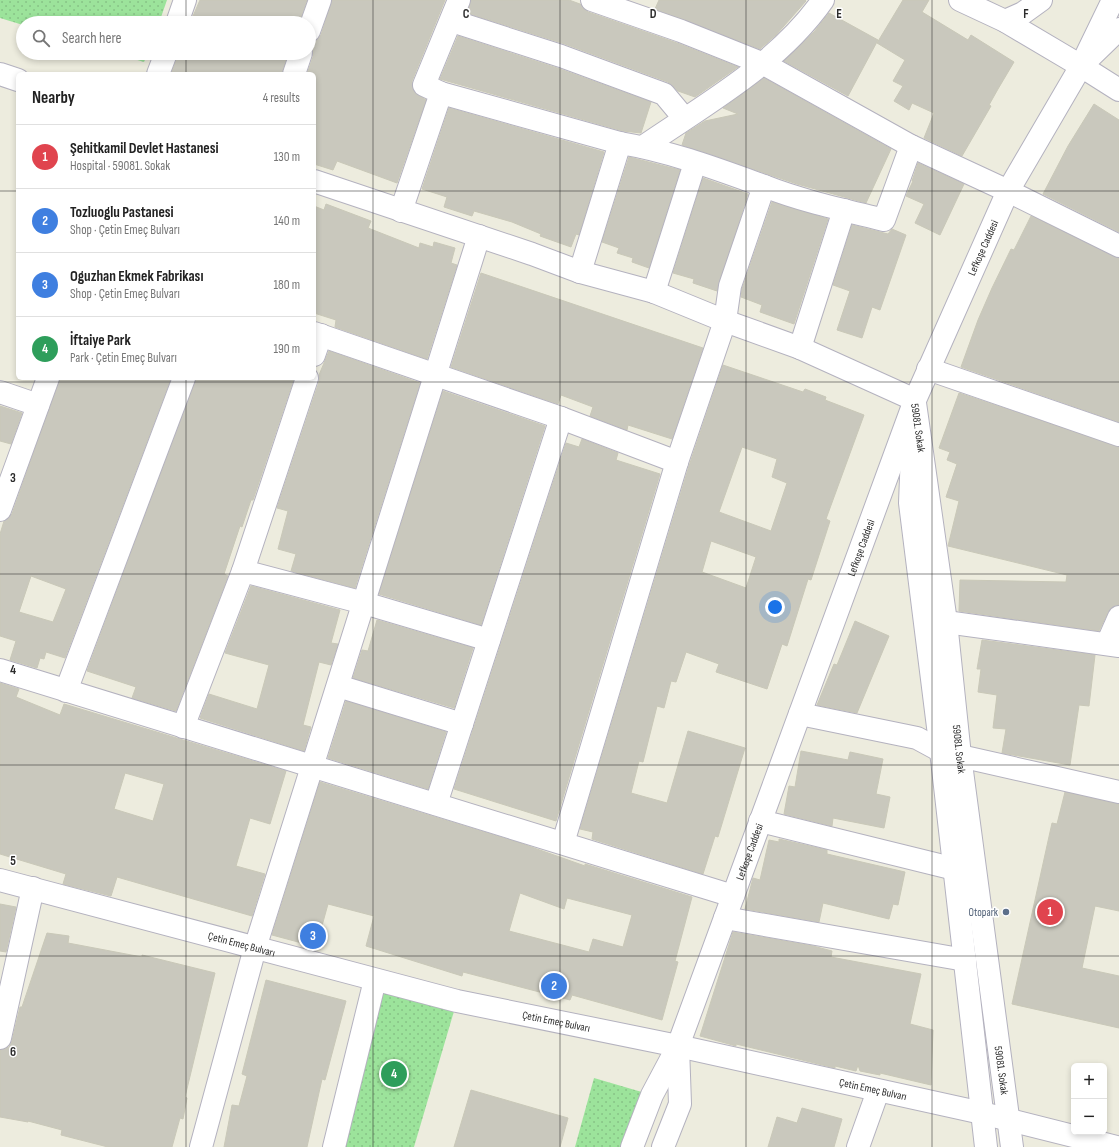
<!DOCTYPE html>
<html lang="en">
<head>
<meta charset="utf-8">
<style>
  body { margin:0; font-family:"Sofia Sans Condensed",sans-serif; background:#f2f2f2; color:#222 }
  .controls { position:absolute; right:12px; bottom:12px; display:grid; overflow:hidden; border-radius:6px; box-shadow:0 2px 6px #0003 }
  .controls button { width:36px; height:36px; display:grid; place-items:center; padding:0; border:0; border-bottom:1px solid #e0e0e0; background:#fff; color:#222; font:20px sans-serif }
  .you { position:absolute; left:775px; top:607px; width:14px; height:14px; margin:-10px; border:3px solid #fff; border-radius:50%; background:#1a73e8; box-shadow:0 0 0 6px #1a73e833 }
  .badge { display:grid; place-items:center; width:26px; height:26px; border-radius:50%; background:#5940f9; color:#fff; font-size:13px; font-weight:700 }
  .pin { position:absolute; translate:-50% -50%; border:2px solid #fff; box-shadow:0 1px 4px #0006 }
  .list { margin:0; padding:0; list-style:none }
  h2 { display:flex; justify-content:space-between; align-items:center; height:52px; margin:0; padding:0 16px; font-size:17px }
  h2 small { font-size:13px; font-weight:400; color:#767676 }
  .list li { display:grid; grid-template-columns:26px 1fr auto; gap:12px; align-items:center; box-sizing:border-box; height:64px; padding:0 16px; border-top:1px solid #e0e0e0 }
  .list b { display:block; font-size:15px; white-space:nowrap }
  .list p { margin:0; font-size:13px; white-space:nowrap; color:#767676 }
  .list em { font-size:13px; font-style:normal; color:#767676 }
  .icon { flex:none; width:22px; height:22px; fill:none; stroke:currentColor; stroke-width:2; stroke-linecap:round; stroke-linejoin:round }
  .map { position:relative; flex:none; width:1119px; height:1147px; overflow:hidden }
  .search { position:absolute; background:#fff; box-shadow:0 2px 6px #0003; left:16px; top:16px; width:300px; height:44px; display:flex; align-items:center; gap:10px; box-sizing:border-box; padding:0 14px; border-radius:22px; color:#767676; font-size:15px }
  .panel { position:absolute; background:#fff; box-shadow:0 2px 6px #0003; left:16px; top:72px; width:300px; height:308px; border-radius:6px }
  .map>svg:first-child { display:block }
  .grass { fill:url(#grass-dots) }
  .building { fill:#c9c8bd; stroke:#c9c8b8; fill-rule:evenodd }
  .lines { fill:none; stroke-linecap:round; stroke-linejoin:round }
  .street-casing { stroke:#b4b2bf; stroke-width:24 }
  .secondary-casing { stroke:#b4b2bf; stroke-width:24 }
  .street { stroke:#fff; stroke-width:22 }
  .secondary { stroke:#fff; stroke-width:22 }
  .grid { fill:none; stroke:#2c2c2c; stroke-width:1; stroke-opacity:0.55 }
  .service-dot { fill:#5c6f8a; stroke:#fff; stroke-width:1.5 }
  .labels { text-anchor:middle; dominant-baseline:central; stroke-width:3; stroke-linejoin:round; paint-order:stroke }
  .street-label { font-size:11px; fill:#2c2c2c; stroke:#fff }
  .service-label { font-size:11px; fill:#4e5e75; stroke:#fff; text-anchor:end }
  .grid-label { font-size:13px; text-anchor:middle; font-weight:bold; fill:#2c2c2c; stroke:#fff; stroke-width:3; stroke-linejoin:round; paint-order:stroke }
</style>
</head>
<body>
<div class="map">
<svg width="1119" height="1147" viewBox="0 0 1119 1147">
  <defs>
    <pattern id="grass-dots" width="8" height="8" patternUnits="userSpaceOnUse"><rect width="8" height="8" fill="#9ce39b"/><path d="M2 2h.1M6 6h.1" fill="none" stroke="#87c386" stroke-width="1.8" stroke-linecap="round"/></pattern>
  </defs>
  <rect width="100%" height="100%" fill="#edecde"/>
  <g class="grass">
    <path d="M0 0H167L159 23H23V25L0 18Z"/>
    <path d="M114 53H148L144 62Z"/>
    <path d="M375 980 457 1001 414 1147H334Z"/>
    <path d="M594 1078 652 1095 632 1147H575Z"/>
  </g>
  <g class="building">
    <path d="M200 0H307L299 23H190Z"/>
    <path d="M332 0H445L412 81 414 92 426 100 397 183 337 161 333 170 314 164V74H307L313 57V50L310 45 317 40 321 35Z"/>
    <path d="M471 0H569L580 4 588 12 677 43 738 67 695 97 678 91 668 82 565 44 467 13Z"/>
    <path d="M659 0H805L806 1 776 35 760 49 655 9Z"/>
    <path d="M903 0H929L922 12 968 40 971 35 1014 62 998 89 989 105 991 106 962 156 924 138 934 113 912 103 909 110 894 101 903 86 893 81 905 60 877 43Z"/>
    <path d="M829 13 878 40 848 96 784 61 814 32Z"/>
    <path d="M458 36 557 68 651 102 641 133 623 131 440 79Z"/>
    <path d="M179 53H282L287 55 282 74H171Z"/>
    <path d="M764 78 891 149 866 203 797 184 682 145 686 133 705 121 738 114 723 108Z"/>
    <path d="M1094 104 1119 120V232L1043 194 1068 146Z"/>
    <path d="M449 108 604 152 579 235 576 234 571 247 540 236 541 234 512 222 474 211 472 216 444 207 447 197 422 189Z"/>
    <path d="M629 157 680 170 649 268 632 262 633 258 617 253 619 248 602 242Z"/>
    <path d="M918 163 964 184 940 235 915 223 924 204 906 196 913 181H912Z"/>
    <path d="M703 178 748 194 717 291 693 283 694 279 673 273Z"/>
    <path d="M772 202 828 219 794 324 760 312 762 305 741 297 742 289Z"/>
    <path d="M326 204 371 221 368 228 419 248 420 243 433 247 434 242 455 248 451 263 457 265 427 359 335 327 336 320 314 313V206L324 210Z"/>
    <path d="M1031 216 1119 258V422L961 367 978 320 992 288 1011 249 1014 250Z"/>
    <path d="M852 225 888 234 892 229 906 235 880 310 872 307 862 338 837 330 850 291 833 285Z"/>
    <path d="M481 273 703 348 672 439 628 425 627 430 590 416 593 407 561 395 558 404 451 367Z"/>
    <path d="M329 351 420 383 355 588 291 571 296 554 278 549 288 511 277 508 319 382V375Z"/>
    <path d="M723 365 803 392 805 389 826 397 825 400 864 415 826 519 830 521 811 580 808 579 787 646 782 644 767 689 716 672 719 664 686 652 676 682 671 681 664 708 657 706 643 762 639 761 631 793 667 803 688 731 745 748 718 837 715 836 703 874 592 839 593 832 580 829 689 466ZM742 447 777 459 772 477 787 483 771 531 719 512ZM711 541 756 557 746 588 702 572Z"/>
    <path d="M60 378H171L65 658 46 652 44 659 40 658 37 668 10 660 16 641 0 636V534L4 521 12 514ZM31 576 66 589 53 622 19 612Z"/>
    <path d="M196 378H294L253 500H251L242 527 240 526 224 574 228 576 176 711 132 698 136 687 87 671Z"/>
    <path d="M443 391 545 426 481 625 379 594Z"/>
    <path d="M959 393 1119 447V605L1112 607 1108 612 1099 631 959 611 960 580 1066 582 1067 575 948 546 959 501 946 497 957 464 947 460 950 452 939 448Z"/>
    <path d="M0 406 22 413 11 444 0 441Z"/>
    <path d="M582 439 618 453 616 460 660 474 556 821 454 789 566 443 579 447Z"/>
    <path d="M251 586 340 610 331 643 338 644 331 665 319 662 303 725 311 727 304 751 200 718 209 694 257 709 269 665 225 653Z"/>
    <path d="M377 620 473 648 454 708 353 678 362 650 368 651Z"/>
    <path d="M855 621 889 636 857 713 817 705 834 664 837 665Z"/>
    <path d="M982 640 1095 655 1089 706 1079 705 1070 765 1002 753 1006 729 993 728 997 695 978 692 981 669H977Z"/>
    <path d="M0 683 19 689 16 697 60 715 64 704 286 771 270 824 250 818 236 866 265 874 252 916 117 877 111 896 63 884 66 874 0 854ZM125 773 164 784 153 821 114 809Z"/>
    <path d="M346 701 446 732 428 789 328 758Z"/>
    <path d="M801 751 848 760 850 752 883 759 876 794 890 797 884 828 833 818 832 826 784 814 789 786 795 787Z"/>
    <path d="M320 782 520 843 585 866V864L692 897 675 961 678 962 662 1020 572 995 570 1000 463 972 462 976 366 946 374 916 328 904 320 933 317 932 313 946 272 935ZM520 893 564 909 567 898 632 915 623 947 593 939 589 952 509 931Z"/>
    <path d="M1065 792 1119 804V911L1095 906 1082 968 1119 976V1028L1012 1004 1052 823 1057 824Z"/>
    <path d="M779 839 827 850V854L905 872 898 905 893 904 889 919 823 903 819 922 745 909 753 878 760 880 769 840 779 842Z"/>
    <path d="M0 904 16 907 6 952 0 951Z"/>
    <path d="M733 932 813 946 832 951 831 957 921 974 910 1024 933 1030 931 1085 880 1073V1075L860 1071 858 1065 856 1071 835 1066V1068L736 1044V1046L729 1044 700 1036Z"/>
    <path d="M47 933 69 936 68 943 142 957V955L215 973 185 1097 187 1098 183 1119 180 1118 172 1147H108L61 1135 62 1130 28 1121V1122L0 1117V1050L9 1047 12 1041 20 1007H22Z"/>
    <path d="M266 980 346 1001 325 1080 322 1079 307 1147H224L232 1105 239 1106 247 1076 242 1074Z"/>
    <path d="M471 1090 568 1118 560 1147H454Z"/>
    <path d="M802 1108 842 1119 834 1147H768L777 1117 797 1123Z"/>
  </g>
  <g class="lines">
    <g class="street-casing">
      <g id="street">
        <path d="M592 0 681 31 764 64 911 146 1008 191 1119 246"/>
        <path d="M960 0 1005 21 1081 66"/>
        <path d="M452 21 561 56 664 94 684 118"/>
        <path d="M1005 21 1023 13 1041 0"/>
        <path d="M177 23 185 0"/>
        <path d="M309 31 320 0"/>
        <path d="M158 74 166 53"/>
        <path d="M294 74 301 53"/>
        <path d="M441 93 620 143C669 151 717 169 764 186 802 201 844 210 884 220L911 146"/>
        <path d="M643 147C707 103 778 64 823 0"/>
        <path d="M401 211 441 93 424 85 459 0"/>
        <path d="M580 272 620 143"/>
        <path d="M654 292 695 163"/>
        <path d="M314 333 561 418 677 462"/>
        <path d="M800 348 844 210"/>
        <path d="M314 355 321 335"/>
        <path d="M928 369 1119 435"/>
        <path d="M0 392 38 405"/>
        <path d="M0 510 48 378"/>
        <path d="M243 571 364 603 489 640"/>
        <path d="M946 622 1119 646"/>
        <path d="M1107 644 1119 617"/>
        <path d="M0 670 733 896"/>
        <path d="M338 686 462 724"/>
        <path d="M66 691 184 378"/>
        <path d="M800 714 917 738 941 751 960 756 1119 792"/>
        <path d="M183 727 243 571 307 378"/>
        <path d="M436 804 561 418"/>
        <path d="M760 821 955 869"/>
        <path d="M563 843 677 462 725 321 730 286 764 186"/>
        <path d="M725 918 965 960"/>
        <path d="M0 1038 33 888"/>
        <path d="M201 1147 255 948 479 236"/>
        <path d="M334 1147 375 980"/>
        <path d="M858 1147 878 1091"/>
      </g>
    </g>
    <g class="secondary-casing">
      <g id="secondary">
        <path d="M1090 57 1119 29"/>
        <path d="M1081 66 1119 90"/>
        <path d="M0 74 18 80"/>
        <path d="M314 181 532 254 580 272 654 292 725 321 800 348 915 400"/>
        <path id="s1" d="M915 403 946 622 960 756 1012 1147"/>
        <path d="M912 453 910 503 941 751 986 1147"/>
        <path id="s2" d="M0 880 457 1001 678 1046 982 1113 1117 1147"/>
        <path id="s3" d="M632 1147 652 1095 678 1046 915 400 1008 191 1081 66 1113 0"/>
        <path d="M663 1147 680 1104 678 1047"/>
      </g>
    </g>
    <use href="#street" class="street"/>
    <use href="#secondary" class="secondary"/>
  </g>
  <path class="grid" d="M186 0V23M373 0V1147M560 0V1147M746 0V1147M932 0V1147M186 53V74M0 191H18M314 191H1119M186 378V1147M0 382H1119M0 574H1119M0 765H1119M0 956H1119"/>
  <circle class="service-dot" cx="1006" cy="912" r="4"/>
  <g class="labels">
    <g class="street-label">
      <text stroke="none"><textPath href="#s3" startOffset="966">Lefkoşe Caddesi</textPath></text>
      <text stroke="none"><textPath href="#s1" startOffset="25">59081. Sokak</textPath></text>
      <text stroke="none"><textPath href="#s3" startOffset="642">Lefkoşe Caddesi</textPath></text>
      <text stroke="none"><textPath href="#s1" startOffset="349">59081. Sokak</textPath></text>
      <text stroke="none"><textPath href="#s3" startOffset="318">Lefkoşe Caddesi</textPath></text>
      <text stroke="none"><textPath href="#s2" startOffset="250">Çetin Emeç Bulvarı</textPath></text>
      <text stroke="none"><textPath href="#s2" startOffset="574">Çetin Emeç Bulvarı</textPath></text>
      <text stroke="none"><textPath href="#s1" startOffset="673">59081. Sokak</textPath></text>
      <text stroke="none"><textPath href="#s2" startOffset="898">Çetin Emeç Bulvarı</textPath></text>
    </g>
    <g class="service-label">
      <text x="998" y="912">Otopark</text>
    </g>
  </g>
  <g class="grid-label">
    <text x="466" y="18">C</text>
    <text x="653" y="18">D</text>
    <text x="839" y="18">E</text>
    <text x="1026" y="18">F</text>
    <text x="13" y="482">3</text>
    <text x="13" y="674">4</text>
    <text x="13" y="865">5</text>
    <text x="13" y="1056">6</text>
  </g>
</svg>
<div class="controls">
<button>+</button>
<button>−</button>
</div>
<div class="you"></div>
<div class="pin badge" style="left:1050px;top:912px;background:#e0444e">1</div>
<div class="pin badge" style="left:554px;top:986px;background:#3f7fe0">2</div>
<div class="pin badge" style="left:313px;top:936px;background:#3f7fe0">3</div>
<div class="pin badge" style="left:394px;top:1074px;background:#2e9e5b">4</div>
<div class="search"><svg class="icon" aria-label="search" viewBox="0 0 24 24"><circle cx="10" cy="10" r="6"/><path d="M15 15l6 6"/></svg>Search here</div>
<section class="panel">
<h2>Nearby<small>4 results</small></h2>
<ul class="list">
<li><span class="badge" style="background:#e0444e">1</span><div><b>Şehitkamil Devlet Hastanesi</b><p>Hospital · 59081. Sokak</p></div><em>130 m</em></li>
<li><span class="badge" style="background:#3f7fe0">2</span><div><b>Tozluoglu Pastanesi</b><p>Shop · Çetin Emeç Bulvarı</p></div><em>140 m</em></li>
<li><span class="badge" style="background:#3f7fe0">3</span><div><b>Oguzhan Ekmek Fabrikası</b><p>Shop · Çetin Emeç Bulvarı</p></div><em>180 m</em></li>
<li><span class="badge" style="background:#2e9e5b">4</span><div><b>İftaiye Park</b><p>Park · Çetin Emeç Bulvarı</p></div><em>190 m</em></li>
</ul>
</section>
</div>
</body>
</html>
